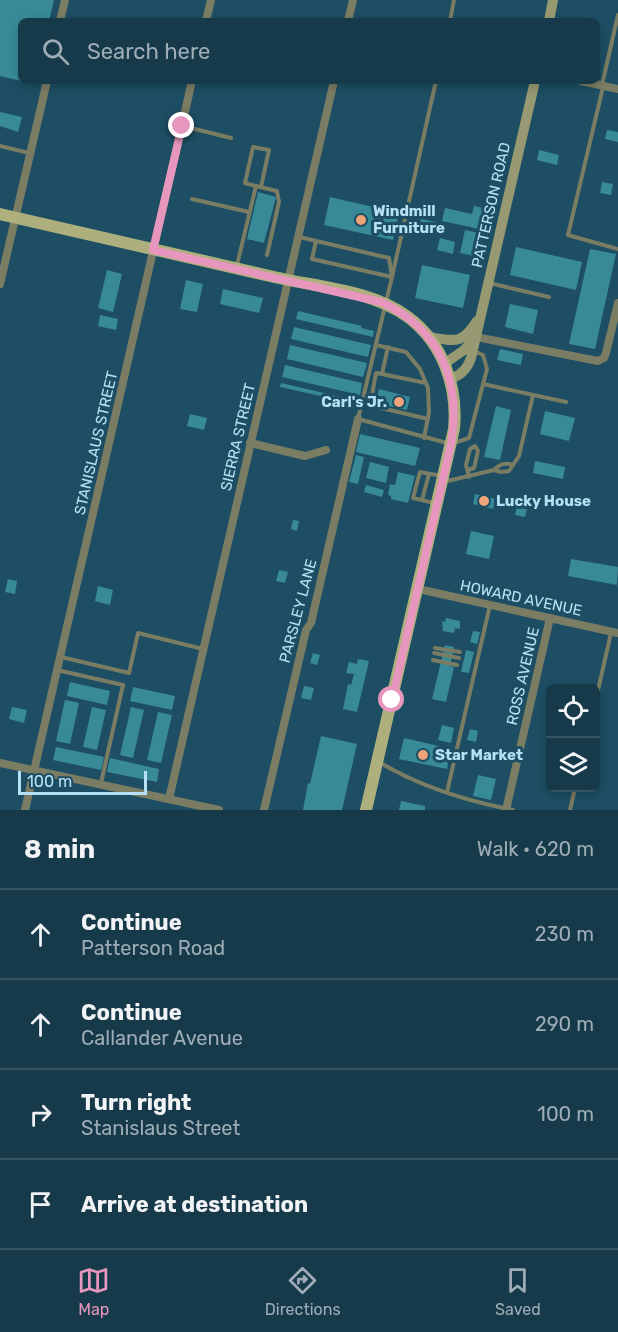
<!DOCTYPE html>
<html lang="en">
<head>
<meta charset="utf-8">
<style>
  body { margin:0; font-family:Rubik,sans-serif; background:#234554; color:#f1f3f6 }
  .controls { position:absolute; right:18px; bottom:18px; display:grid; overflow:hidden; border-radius:9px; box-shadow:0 3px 9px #0003 }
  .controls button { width:54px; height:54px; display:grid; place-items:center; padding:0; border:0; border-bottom:2px solid #355462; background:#163a4a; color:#f1f3f6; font:30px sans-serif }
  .scale { position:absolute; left:18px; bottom:15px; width:129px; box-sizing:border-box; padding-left:6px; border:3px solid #b6e0f5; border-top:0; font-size:16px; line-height:21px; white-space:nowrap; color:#b6e0f5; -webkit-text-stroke:4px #1d4e63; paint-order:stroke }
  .stop { position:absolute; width:18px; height:18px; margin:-14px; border:4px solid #e797bd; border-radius:50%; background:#fff }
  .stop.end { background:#e797bd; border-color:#fff; box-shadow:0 2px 6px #0008 }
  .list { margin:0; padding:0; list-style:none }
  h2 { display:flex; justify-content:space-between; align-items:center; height:78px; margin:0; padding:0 24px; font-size:26px }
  h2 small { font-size:20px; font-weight:400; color:#9eadb5 }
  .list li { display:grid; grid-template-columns:39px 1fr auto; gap:18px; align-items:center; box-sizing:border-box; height:90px; padding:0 24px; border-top:2px solid #355462 }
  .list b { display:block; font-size:22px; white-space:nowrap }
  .list p { margin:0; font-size:20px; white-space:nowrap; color:#9eadb5 }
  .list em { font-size:20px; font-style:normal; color:#9eadb5 }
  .icon { flex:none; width:33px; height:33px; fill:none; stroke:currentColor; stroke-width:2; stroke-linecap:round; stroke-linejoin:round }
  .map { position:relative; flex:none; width:618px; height:810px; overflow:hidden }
  .search { position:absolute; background:#163a4a; box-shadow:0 3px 9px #0003; left:18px; right:18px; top:18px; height:66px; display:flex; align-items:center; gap:15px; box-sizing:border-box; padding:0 21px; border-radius:9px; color:#9eadb5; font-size:22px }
  .sheet { height:438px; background:#163a4a }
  nav { display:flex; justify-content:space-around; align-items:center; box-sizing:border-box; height:84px; border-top:2px solid #355462; background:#163a4a; font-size:16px; color:#9eadb5 }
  nav a { display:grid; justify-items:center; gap:3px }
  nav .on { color:#e797bd }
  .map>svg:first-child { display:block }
  .building { fill:#388a98 }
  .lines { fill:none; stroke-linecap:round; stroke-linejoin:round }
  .service { stroke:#7b7c64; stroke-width:4 }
  .minor { stroke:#7b7c64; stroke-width:8 }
  .secondary { stroke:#979972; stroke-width:10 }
  .primary { stroke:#adaf7c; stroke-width:12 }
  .route { stroke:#e797bd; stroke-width:8 }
  .poi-dot { fill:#efa378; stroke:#1d4e63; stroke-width:2 }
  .labels { text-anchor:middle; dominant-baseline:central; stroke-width:6; stroke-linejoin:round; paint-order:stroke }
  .street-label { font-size:15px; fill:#b6e0f5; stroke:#1d4e63 }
  .poi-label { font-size:15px; font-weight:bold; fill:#b6e0f5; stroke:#1d4e63; text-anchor:start }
</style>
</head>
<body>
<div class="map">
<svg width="618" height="810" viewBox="0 0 618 810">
  <rect width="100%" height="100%" fill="#1d4e63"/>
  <g class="building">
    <path d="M0 0H54L49 21H21V81L0 76Z"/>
    <path d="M0 112 22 117 18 132 0 126Z"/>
    <path d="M607 130 618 132V142L605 139Z"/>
    <path d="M539 150 559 155 557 165 537 160Z"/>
    <path d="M602 182 613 184 611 195 600 193Z"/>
    <path d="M258 192 276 197 264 243 247 239Z"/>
    <path d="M330 197 399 213 393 240 324 225Z"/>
    <path d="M474 206 483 208 479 229 442 221 445 208 472 214Z"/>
    <path d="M421 219 437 222 435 232 419 229Z"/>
    <path d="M465 230 479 233 474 256 460 253Z"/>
    <path d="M440 238 455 242 453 254 437 250Z"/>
    <path d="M516 247 582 262 576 290 510 275Z"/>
    <path d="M590 249 616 254 595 349 569 344Z"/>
    <path d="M422 265 470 275 463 308 415 298Z"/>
    <path d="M107 270 122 274 113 312 98 308Z"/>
    <path d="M186 280 203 284 197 312 180 309Z"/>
    <path d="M223 289 263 298 259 313 220 304Z"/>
    <path d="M510 304 538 310 533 334 505 327Z"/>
    <path d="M298 311 362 326 361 328 374 331 373 337 296 319Z"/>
    <path d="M100 315 118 319 116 330 98 326Z"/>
    <path d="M294 327 371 345 368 357 291 339Z"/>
    <path d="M290 345 367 363 363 377 287 359Z"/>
    <path d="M500 349 523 354 521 365 497 360Z"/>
    <path d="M285 365 362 383 360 395 282 377Z"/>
    <path d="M281 383 358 401 357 404 280 387Z"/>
    <path d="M379 389 410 397 407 410 376 403Z"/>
    <path d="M496 406 511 410 500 460 484 457Z"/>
    <path d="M545 411 575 418 569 441 540 434Z"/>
    <path d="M190 414 207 418 204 430 187 426Z"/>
    <path d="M360 434 420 448 415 466 356 452Z"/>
    <path d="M356 455 364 457 358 484 349 482Z"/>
    <path d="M535 461 565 467 563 479 533 473Z"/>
    <path d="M370 462 389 467 386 483 366 478Z"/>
    <path d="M398 472 415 476 408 503 391 499V496L388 495 390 484 395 485Z"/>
    <path d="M366 485 384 490 382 497 364 492Z"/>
    <path d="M475 494 495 499 493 509 473 504Z"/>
    <path d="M519 497 529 500 525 517 515 515Z"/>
    <path d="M293 520 299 521 297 531 291 529Z"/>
    <path d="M471 531 494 536 489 559 466 554Z"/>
    <path d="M571 559 618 567 617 585 568 576Z"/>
    <path d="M279 570 288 572 285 583 276 581Z"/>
    <path d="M8 579 17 581 15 594 5 592Z"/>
    <path d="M98 586 113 590 110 605 95 601Z"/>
    <path d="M446 618 460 621V629L455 628 454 633 443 631 442 621 445 622Z"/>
    <path d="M473 631 480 632 477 644 470 642Z"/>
    <path d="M445 645 454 647 450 666 454 667 446 702 432 699Z"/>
    <path d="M466 650 474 652 469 673 461 672Z"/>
    <path d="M313 653 320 655 317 665 310 663Z"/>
    <path d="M358 659 369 661 357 712 343 709 348 684 351 685 354 674 346 673 349 662 357 664Z"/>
    <path d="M70 682 110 691 107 705 67 696Z"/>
    <path d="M304 686 314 688 311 700 301 698Z"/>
    <path d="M133 687 175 696 172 710 130 701Z"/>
    <path d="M65 700 79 703 70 744 56 741Z"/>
    <path d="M12 707 27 710 24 723 9 719Z"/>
    <path d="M92 707 106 710 97 750 83 747Z"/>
    <path d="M131 707 144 710 133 758 120 755Z"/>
    <path d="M158 712 172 715 161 763 147 760Z"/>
    <path d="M442 725 454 728 451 743 438 740Z"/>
    <path d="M470 729 478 731 476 742 467 740Z"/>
    <path d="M321 736 357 744 342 810H303L308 783 310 784Z"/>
    <path d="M404 738 443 747 442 751 447 752 446 757 449 758 447 769 399 759Z"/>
    <path d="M56 747 104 757 101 770 53 760Z"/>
    <path d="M110 758 159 769 157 782 107 772Z"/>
    <path d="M478 775 496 779 491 800 473 796Z"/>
    <path d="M401 801 425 806V810H399Z"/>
  </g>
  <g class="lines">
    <g class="service">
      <path d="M450 21 454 0"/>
      <path d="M602 85 618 15"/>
      <path d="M603 87 568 235 618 249"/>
      <path d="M183 126 231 138"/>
      <path d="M0 146 29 153"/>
      <path d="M256 186 245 183 253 147 269 150 261 187"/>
      <path d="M192 199 249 212"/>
      <path d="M299 237 389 258 392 277 358 419 451 444 469 438 487 369 483 355 474 351"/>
      <path d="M316 241 312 259 392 277 436 81"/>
      <path d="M237 265 256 186 277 191 279 202 267 255"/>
      <path d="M489 283 549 297"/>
      <path d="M376 345 406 352 420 369 428 388 429 412 424 438"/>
      <path d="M388 347 382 374 376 373 372 395 373 406 428 419"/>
      <path d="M382 374 426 383"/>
      <path d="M483 384 566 402"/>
      <path d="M513 465 519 456 533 395"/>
      <path d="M468 470 474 468 478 451 475 446 470 449 466 465 469 477"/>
      <path d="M443 482 494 470 501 472 509 471 513 465C505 462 500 464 494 470"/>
      <path d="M422 500 429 474"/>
      <path d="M434 503 413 498 420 472 442 476"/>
      <path d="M435 648 460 652"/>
      <path d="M434 653 459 658"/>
      <path d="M61 657 129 673 138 633 203 649"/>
      <path d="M433 660 457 665"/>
      <path d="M57 670 123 685 101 783"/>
      <path d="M596 699 611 633"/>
      <path d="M379 762C419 786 467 801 513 810"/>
      <path d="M447 792 490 605"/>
      <path d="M570 810 575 788"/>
    </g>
    <g class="minor">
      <path d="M60 21 65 0"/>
      <path d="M206 21 211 0"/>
      <path d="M348 21 353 0"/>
      <path d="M581 81 618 89"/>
      <path d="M0 284 47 81"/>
      <path d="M476 337 598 361 604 358 606 353 618 303"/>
      <path d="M250 443 305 456 326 450"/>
      <path d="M418 589 618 633"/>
      <path d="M0 763 219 810"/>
      <path d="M169 799 334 81"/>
      <path d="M25 810 192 81"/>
      <path d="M264 810 306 630 311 623 358 419"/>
      <path d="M506 810 550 618"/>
    </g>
    <g class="secondary">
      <path d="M549 21 553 0"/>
      <path d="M429 337C455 341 462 345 477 321"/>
      <path d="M444 364 464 350 476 337"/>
      <path d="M451 379C462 374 467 369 471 358L535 81"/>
    </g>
    <path class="primary" d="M0 214C92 235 183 256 274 277 317 287 372 290 408 317 443 343 458 387 454 429L366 810"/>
  </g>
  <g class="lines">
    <path class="route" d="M182 126 153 250 381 302C440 329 462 381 451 444L392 700"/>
  </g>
  <g class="poi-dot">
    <circle cx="361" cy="220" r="6"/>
    <circle cx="399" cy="402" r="6"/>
    <circle cx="484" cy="501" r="6"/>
    <circle cx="423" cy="755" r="6"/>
  </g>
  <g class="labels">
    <g class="street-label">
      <text transform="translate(491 205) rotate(-77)">PATTERSON ROAD</text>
      <text transform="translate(238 437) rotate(-77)">SIERRA STREET</text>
      <text transform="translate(96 443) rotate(-77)">STANISLAUS STREET</text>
      <text transform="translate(521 598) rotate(12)">HOWARD AVENUE</text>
      <text transform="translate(298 611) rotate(-75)">PARSLEY LANE</text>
      <text transform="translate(523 676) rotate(-77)">ROSS AVENUE</text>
    </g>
    <g class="poi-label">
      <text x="373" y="211">Windmill<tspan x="373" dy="17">Furniture</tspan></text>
      <text x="387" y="402" text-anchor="end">Carl's Jr.</text>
      <text x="496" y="501">Lucky House</text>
      <text x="435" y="755">Star Market</text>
    </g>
  </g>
</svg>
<div class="controls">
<button><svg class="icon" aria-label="locate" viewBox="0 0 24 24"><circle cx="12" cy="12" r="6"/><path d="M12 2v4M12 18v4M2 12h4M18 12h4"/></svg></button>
<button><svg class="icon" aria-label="layers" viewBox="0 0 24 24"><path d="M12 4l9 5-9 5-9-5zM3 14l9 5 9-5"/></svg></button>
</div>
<div class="scale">100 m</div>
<div class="stop" style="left:392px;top:700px"></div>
<div class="stop end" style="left:182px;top:126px"></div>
<div class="search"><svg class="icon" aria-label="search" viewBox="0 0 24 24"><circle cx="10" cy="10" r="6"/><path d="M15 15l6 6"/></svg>Search here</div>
</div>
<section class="sheet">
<h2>8 min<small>Walk · 620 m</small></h2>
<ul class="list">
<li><svg class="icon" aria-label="ahead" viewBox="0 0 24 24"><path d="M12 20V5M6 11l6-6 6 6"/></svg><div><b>Continue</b><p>Patterson Road</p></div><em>230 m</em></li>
<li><svg class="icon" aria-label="ahead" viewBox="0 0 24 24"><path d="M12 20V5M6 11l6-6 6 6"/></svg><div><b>Continue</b><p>Callander Avenue</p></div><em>290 m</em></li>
<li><svg class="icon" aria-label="right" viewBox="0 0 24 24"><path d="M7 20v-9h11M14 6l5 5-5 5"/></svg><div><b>Turn right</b><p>Stanislaus Street</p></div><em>100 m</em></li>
<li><svg class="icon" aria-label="arrive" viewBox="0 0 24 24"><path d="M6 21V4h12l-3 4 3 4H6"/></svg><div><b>Arrive at destination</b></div></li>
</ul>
</section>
<nav>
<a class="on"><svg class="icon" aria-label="map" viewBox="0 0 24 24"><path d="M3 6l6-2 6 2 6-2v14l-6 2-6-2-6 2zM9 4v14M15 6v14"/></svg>Map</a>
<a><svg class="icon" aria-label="directions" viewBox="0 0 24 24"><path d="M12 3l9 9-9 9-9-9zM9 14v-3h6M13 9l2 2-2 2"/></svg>Directions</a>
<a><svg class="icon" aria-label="saved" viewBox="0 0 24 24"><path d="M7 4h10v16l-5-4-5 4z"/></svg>Saved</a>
</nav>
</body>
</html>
